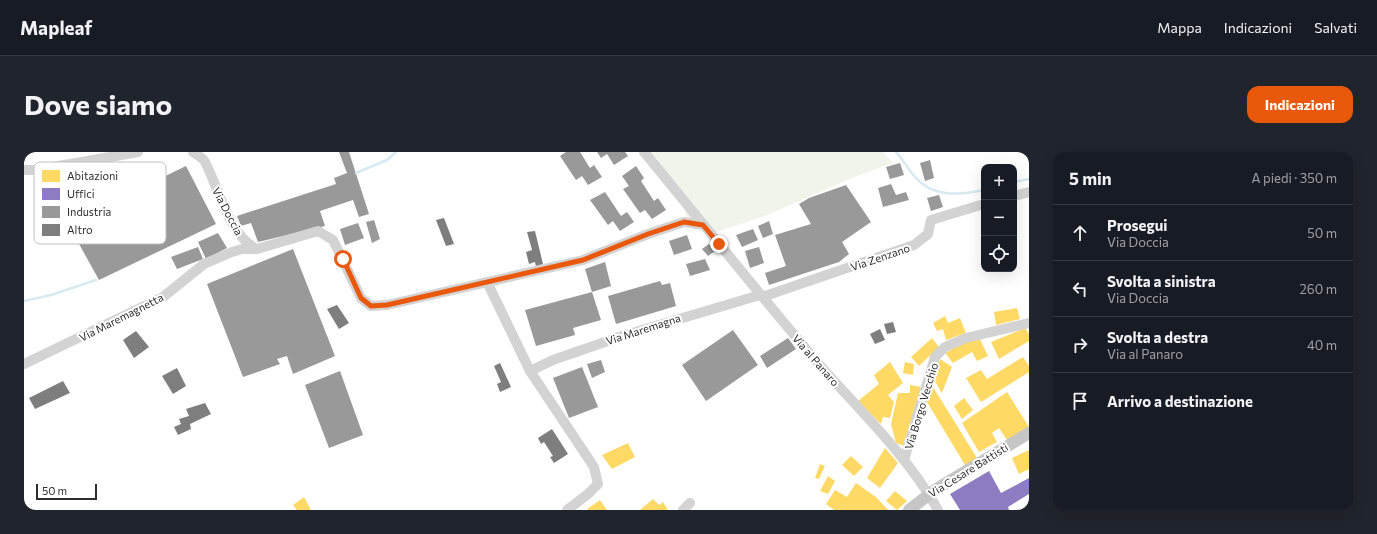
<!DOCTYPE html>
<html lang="it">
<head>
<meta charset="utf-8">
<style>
  body { margin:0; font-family:Commissioner,sans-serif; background:#20242c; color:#f1f3f6 }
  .controls { position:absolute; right:12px; top:12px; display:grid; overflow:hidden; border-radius:8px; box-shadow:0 4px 16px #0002 }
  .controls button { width:36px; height:36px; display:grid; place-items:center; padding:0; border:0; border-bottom:1px solid #363941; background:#171b24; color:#f1f3f6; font:20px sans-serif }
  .scale { position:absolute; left:12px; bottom:10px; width:61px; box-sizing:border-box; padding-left:4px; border:2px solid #2e2e2e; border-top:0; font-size:11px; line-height:14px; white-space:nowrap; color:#2e2e2e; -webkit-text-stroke:3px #fff; paint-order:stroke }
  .stop { position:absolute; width:12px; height:12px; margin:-9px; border:3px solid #ea580c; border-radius:50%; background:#fff }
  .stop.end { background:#ea580c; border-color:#fff; box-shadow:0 1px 4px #0008 }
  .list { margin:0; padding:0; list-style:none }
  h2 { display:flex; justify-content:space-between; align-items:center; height:52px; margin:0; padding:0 16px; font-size:17px }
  h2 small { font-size:13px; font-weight:400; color:#9ea1a6 }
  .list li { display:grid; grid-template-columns:26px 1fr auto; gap:12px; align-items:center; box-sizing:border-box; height:56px; padding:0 16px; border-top:1px solid #363941 }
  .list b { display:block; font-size:15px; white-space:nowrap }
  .list p { margin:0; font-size:13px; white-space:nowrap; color:#9ea1a6 }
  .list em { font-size:13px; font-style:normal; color:#9ea1a6 }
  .icon { flex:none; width:22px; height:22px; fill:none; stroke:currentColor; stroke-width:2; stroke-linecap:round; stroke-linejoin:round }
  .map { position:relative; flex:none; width:1005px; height:358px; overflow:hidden; border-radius:12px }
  header { display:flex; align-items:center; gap:24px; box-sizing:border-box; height:56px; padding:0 20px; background:#171b24; border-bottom:1px solid #363941 }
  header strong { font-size:19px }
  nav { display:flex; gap:22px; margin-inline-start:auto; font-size:14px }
  .intro { display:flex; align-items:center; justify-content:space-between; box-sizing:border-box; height:96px; padding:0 24px }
  h1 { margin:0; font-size:28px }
  .button { padding:10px 18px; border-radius:12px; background:#ea580c; color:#fff; font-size:14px; font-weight:700 }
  main { display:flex; gap:24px; padding:0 24px }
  aside { flex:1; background:#171b24; border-radius:12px; box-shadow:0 4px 16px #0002 }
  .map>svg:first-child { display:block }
  .green { fill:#f1f4eb }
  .homes { fill:#ffd966 }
  .offices { fill:#8e7cc3 }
  .industry { fill:#999 }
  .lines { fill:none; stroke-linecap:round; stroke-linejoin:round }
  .stream { stroke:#d7eaf2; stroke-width:2.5 }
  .building { fill:#7e7e7e }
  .path { stroke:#d3d3d3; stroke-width:1.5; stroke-dasharray:2 2; stroke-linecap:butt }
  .minor { stroke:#d3d3d3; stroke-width:10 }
  .major { stroke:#c6c6c6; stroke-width:12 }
  .route { stroke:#ea580c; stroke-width:5 }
  .labels { text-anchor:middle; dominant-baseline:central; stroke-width:4; stroke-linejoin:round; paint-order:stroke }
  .street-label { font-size:11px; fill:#2e2e2e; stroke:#fff }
  .key { fill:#fff; stroke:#c0c0c0; stroke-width:1 }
  .key-label { font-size:11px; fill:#2e2e2e }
</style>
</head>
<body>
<header>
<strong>Mapleaf</strong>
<nav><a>Mappa</a><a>Indicazioni</a><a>Salvati</a></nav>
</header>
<div class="intro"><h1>Dove siamo</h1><a class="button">Indicazioni</a></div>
<main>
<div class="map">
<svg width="1005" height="358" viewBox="0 0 1005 358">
  <rect width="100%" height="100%" fill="#fff"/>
  <path class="green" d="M619 0H859L869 11 833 24 743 63 687 82 661 63 660 51Z"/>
  <g class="homes">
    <path d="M993 156 996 167 972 173 970 160Z"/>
    <path d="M921 164 924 171 936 166 942 181 922 188 919 177 913 179 909 171Z"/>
    <path d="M1001 176 1005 182V189L975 207 967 190Z"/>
    <path d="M908 186 915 195 895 214 887 205Z"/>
    <path d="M956 187 964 204 953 209 948 200 929 211 921 201 941 190Z"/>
    <path d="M999 205 1005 214V220L957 250 942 226 957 218 963 227Z"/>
    <path d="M916 207 928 215 918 241 910 228Z"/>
    <path d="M866 210 879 231 864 243 870 250 866 266 859 265 857 272 834 249 855 232 850 223Z"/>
    <path d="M881 210 890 212 889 223 879 221Z"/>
    <path d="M886 233 898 235 880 294 872 291 867 272 874 241H886Z"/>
    <path d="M909 235 953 306 941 313 903 250Z"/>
    <path d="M983 240 1005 275 983 288 975 276 968 281 973 290 955 300 938 271Z"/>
    <path d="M940 246 949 258 938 267 930 254Z"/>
    <path d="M604 291 611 305 588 317 578 303Z"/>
    <path d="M861 296 874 311 856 336 843 326Z"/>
    <path d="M1005 298V317L995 322 988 306Z"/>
    <path d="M827 304 839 315 830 324 818 313Z"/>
    <path d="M796 312 801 314 795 327 791 326Z"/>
    <path d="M804 324 811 329 804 342 796 339Z"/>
    <path d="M832 331 852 345 864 358H810L802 352 811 338 823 345Z"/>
    <path d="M871 339 883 349 873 358 862 349Z"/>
    <path d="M280 345 287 358H273L269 353Z"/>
    <path d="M629 347 635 353 639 350 644 358H616Z"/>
    <path d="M576 348 583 358H564L563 357Z"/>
  </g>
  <path class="offices" d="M965 319 977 341 1005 326V342L984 355 985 358H936L926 342Z"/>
  <g class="industry">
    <path d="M315 0H325L345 62 335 65 329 48 296 59 301 74 234 90 227 71 217 74 213 64 312 32 310 26 323 21Z"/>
    <path d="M542 0H556L566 16 570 13 578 25 564 33 558 24 552 28 536 4Z"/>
    <path d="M573 0H601L604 4 590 13 583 2 577 6Z"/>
    <path d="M906 8 910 26 901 29 896 11Z"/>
    <path d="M93 10 98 17 108 11 115 23 128 17 133 28 162 14 192 72 75 128 44 72 106 41 103 36 97 40 85 13Z"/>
    <path d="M876 11 880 23 866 27 862 15Z"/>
    <path d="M612 14 620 26 617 29 630 49 634 46 642 58 628 67 621 58 616 61 599 37 605 34 598 24Z"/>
    <path d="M867 32 872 43 882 40 885 48 859 55 854 36Z"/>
    <path d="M822 33 847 70 818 90 825 102 815 110 745 133 741 121 762 114 751 83 787 72 775 52 785 46Z"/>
    <path d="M581 40 597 64 603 60 610 70 596 79 589 69 584 73 566 48Z"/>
    <path d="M915 43 919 55 907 59 903 46Z"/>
    <path d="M350 68 356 87 348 91 342 70Z"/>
    <path d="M745 69 749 82 739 86 734 74Z"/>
    <path d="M334 71 340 86 321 93 316 77Z"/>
    <path d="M729 77 734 88 718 95 712 83Z"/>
    <path d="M194 81 203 96 182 107 174 90Z"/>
    <path d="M663 83 668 97 650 103 645 89Z"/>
    <path d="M685 92 691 99 684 104 678 97Z"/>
    <path d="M174 95 179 107 153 117 147 105Z"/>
    <path d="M735 95 740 111 726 116 721 99Z"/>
    <path d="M269 97 311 204 269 222 263 204 253 207 256 212 219 225 183 132Z"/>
    <path d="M681 107 686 118 666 124 662 112Z"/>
    <path d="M581 110 587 134 568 140 561 117Z"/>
    <path d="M636 129 638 133 646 131 652 154 592 172 584 144Z"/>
    <path d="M568 140 577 168 549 176 551 183 512 194 501 158Z"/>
    <path d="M709 178 734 213 682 249 658 213Z"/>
    <path d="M764 186 772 197 743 216 736 204Z"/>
    <path d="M577 208 581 220 568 226 563 212Z"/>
    <path d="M558 215 574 255 545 266 529 226Z"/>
    <path d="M316 219 339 283 305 296 281 233Z"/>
  </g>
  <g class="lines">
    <g class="stream">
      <path d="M872 0C879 7 884 17 891 25 909 46 936 43 960 38"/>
      <path d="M332 21 363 8 372 0"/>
      <path d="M990 30 1005 27"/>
      <path d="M0 149 27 143 72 128"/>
    </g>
  </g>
  <g class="building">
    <path d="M420 66 430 92 422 94 412 68Z"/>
    <path d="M511 79 519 112 512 115 511 110 505 112 502 100 508 98 503 80Z"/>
    <path d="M313 153 325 171 315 177 303 157Z"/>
    <path d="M869 170 872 180 863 182 860 172Z"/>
    <path d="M856 177 861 188 851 192 846 182Z"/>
    <path d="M112 179 125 195 110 206 99 188Z"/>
    <path d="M476 211 487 235 476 240 473 232 477 230 470 214Z"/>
    <path d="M153 216 162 234 149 242 138 224Z"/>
    <path d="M39 229 46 241 11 257 5 246Z"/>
    <path d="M181 251 187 262 166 272 167 277 154 283 150 275 157 272 155 267 165 264 162 257Z"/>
    <path d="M528 277 544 302 530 311 526 305 529 304 520 290 517 292 514 286Z"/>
  </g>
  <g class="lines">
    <path class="path" d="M996 358 1005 353"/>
    <g class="minor">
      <path d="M169 0C173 3 179 6 181 10 195 36 205 84 233 97L294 79 309 88 337 146 347 154 363 153 559 108 624 82 660 70 679 73"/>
      <path d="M620 0C678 70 734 141 793 210 835 258 883 303 914 358"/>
      <path d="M0 18H12L114 0"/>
      <path d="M990 44 1005 40"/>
      <path d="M463 130 506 219 570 315 574 332 564 342 543 358"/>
      <path d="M738 145 890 93 904 82 907 68 960 52"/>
      <path d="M0 212 139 145 180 112 208 100 218 97H231"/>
      <path d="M506 219 529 208 598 184 736 143"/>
      <path d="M880 308 911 205 921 195 942 186 1005 171"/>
      <path d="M659 358 666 351"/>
    </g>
    <path class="major" d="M885 358 911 338 1005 281"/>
  </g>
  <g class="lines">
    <path class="route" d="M319 107 337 146 347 154 363 153 559 108 624 82 660 70 679 73 695 92"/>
  </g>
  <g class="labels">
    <g class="street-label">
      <text transform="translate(204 59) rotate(62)">Via Doccia</text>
      <text transform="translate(856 105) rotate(-19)">Via Zenzano</text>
      <text transform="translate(97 165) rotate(-27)">Via Maremagnetta</text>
      <text transform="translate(619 177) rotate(-18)">Via Maremagna</text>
      <text transform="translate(792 208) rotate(49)">Via al Panaro</text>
      <text transform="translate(897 254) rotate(-73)">Via Borgo Vecchio</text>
      <text transform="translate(944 318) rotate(-32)">Via Cesare Battisti</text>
    </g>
  </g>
  <rect x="10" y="10" width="132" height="82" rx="6" class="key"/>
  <rect x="18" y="18" width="18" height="12" fill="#ffd966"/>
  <rect x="18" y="36" width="18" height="12" fill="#8e7cc3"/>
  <rect x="18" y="54" width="18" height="12" fill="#999"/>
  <rect x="18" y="72" width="18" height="12" fill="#7e7e7e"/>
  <g class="key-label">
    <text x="43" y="28">Abitazioni</text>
    <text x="43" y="46">Uffici</text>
    <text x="43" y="64">Industria</text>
    <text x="43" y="82">Altro</text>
  </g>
</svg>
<div class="controls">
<button>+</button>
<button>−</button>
<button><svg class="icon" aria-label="locate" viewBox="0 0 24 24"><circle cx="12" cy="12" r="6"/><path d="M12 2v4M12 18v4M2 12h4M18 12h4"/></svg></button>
</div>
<div class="scale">50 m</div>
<div class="stop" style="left:319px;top:107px"></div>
<div class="stop end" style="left:695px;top:92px"></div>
</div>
<aside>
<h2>5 min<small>A piedi · 350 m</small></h2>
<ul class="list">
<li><svg class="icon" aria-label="ahead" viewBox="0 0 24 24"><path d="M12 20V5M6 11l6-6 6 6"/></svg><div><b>Prosegui</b><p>Via Doccia</p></div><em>50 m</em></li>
<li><svg class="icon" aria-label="left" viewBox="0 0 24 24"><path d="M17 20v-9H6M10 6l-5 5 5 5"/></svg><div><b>Svolta a sinistra</b><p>Via Doccia</p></div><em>260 m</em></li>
<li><svg class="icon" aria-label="right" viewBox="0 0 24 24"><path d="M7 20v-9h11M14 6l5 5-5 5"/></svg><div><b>Svolta a destra</b><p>Via al Panaro</p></div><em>40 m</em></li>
<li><svg class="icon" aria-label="arrive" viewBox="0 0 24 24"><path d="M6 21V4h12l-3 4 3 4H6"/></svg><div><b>Arrivo a destinazione</b></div></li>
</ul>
</aside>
</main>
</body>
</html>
